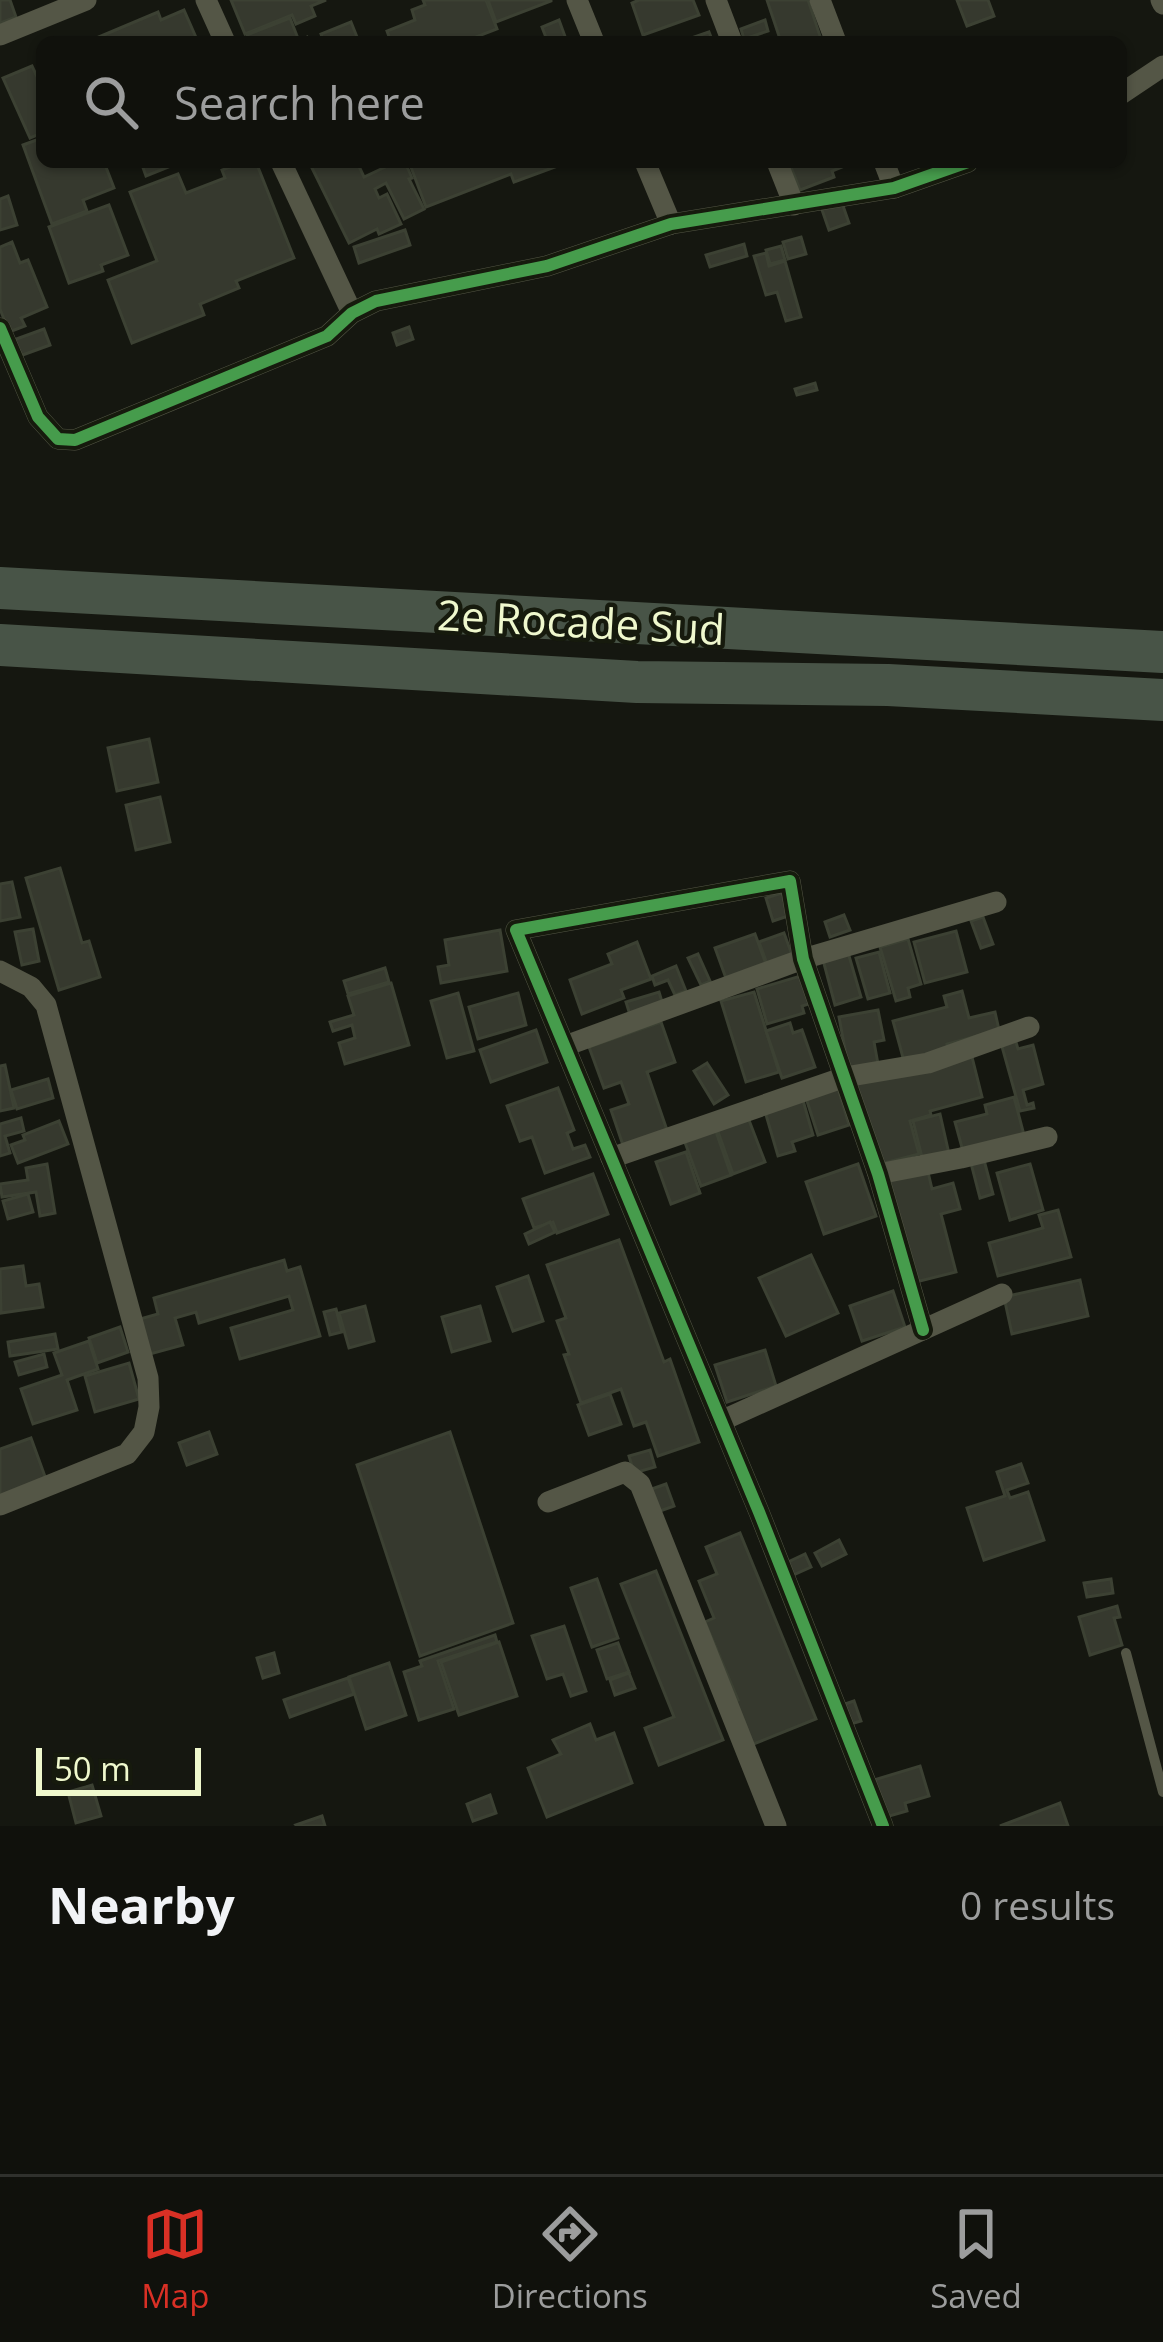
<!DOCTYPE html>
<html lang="en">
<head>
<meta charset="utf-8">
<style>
  body { margin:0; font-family:"Open Sans",sans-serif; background:#191a15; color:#f1f3f6 }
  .scale { position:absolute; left:36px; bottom:30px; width:165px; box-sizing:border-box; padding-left:12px; border:6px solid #eff8cd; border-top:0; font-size:33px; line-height:42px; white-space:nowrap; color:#eff8cd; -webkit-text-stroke:9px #161a0d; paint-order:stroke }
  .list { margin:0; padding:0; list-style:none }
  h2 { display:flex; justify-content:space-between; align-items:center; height:156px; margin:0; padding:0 48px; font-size:51px }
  h2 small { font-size:39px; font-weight:400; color:#9c9d9d }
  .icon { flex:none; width:66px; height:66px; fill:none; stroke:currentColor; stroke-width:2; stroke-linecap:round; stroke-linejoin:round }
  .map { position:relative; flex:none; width:1163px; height:1826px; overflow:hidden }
  .search { position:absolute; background:#10110c; box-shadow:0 3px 9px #0004; left:36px; right:36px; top:36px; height:132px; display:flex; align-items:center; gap:30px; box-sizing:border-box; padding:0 42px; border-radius:18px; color:#9c9d9d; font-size:45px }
  .sheet { height:348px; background:#10110c }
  nav { display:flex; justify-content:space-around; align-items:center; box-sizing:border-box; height:168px; border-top:3px solid #30312d; background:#10110c; font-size:33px; color:#9c9d9d }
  nav a { display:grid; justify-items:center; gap:6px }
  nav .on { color:#d93025 }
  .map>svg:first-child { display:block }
  .building { fill:#36392e; stroke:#3c4133; stroke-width:3 }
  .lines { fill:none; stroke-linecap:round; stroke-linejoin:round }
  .lane { stroke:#545646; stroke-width:10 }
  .street { stroke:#545646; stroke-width:21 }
  .highway { stroke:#485447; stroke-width:42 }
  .cycleway-casing { stroke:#161a0d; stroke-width:20 }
  .cycleway { stroke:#469c4c; stroke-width:12 }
  .labels { text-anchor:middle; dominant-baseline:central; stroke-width:9; stroke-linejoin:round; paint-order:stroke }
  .street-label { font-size:42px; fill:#eff8cd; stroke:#161a0d }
</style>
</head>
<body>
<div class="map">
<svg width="1163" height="1826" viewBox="0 0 1163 1826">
  <rect width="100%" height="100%" fill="#151710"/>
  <g class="building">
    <path d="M0 0H10L16 17 0 23Z"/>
    <path d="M231 0H326L311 6 315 16 296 24 292 15 245 34Z"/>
    <path d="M423 0H486L497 29 463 42H391L387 31 415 20 412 10 425 5Z"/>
    <path d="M488 0H551V1L496 22Z"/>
    <path d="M639 0H693L699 15 643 35 632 3Z"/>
    <path d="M767 0H808L822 42H781Z"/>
    <path d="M957 0H988L994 16 967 26Z"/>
    <path d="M184 10 198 42H87L158 12 161 20Z"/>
    <path d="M290 18 299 41 307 37 309 42H250L247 35Z"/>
    <path d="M559 20 567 42H541L547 40 542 27Z"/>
    <path d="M765 20 768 31 744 39 741 29Z"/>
    <path d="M351 22 359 42H324L321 34Z"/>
    <path d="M709 32 713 42H680Z"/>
    <path d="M32 66 42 87V133L30 138 3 78Z"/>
    <path d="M42 138V162H104L114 188 83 200 87 211 52 224 23 145Z"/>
    <path d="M141 162H169L171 166 146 176Z"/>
    <path d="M243 162H256L294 258 236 281 239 288 200 304 204 315 132 343 108 280 157 261 130 192 178 174 186 193 225 178 222 170Z"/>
    <path d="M309 162H357L364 177 396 162H405L412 178 409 179 424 209 404 219 386 183 375 189 379 198 387 194 401 224 379 234 377 229 349 243Z"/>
    <path d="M409 162H566V163L514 182 511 174 426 207Z"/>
    <path d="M789 162H854L832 171 834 177 800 190Z"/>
    <path d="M8 196 17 225 0 230V199Z"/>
    <path d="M841 200 849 223 829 230 821 207Z"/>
    <path d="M109 205 128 255 101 265 103 271 69 283 49 227Z"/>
    <path d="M405 230 410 245 359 263 354 247Z"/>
    <path d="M801 237 806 254 788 259 783 242Z"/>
    <path d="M12 242 20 263 28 260 47 307 21 318 25 326 9 332 0 309V247Z"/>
    <path d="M744 244 747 256 710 267 706 255Z"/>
    <path d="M781 246 785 260 770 264 766 250Z"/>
    <path d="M766 253 769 266 785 261 801 317 786 321 777 292 766 295 754 256Z"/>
    <path d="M409 327 413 339 397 345 393 333Z"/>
    <path d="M44 329 50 345 17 357 11 341Z"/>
    <path d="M815 383 817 390 797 395 795 389Z"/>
    <path d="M149 739 158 782 117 791 108 748Z"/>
    <path d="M160 797 170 842 136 850 126 805Z"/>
    <path d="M60 868 82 943 89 941 100 977 59 990 26 878Z"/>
    <path d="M12 882 20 917 0 921V884Z"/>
    <path d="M782 893 788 916 773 921 766 898Z"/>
    <path d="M844 915 850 930 830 937 825 922Z"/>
    <path d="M983 917 993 944 981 948 971 921Z"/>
    <path d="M33 929 39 961 22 965 15 932Z"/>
    <path d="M500 930 507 971 441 983 438 967 449 965 445 940Z"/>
    <path d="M956 931 967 972 925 983 914 942Z"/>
    <path d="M784 933 792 955 767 964 759 942Z"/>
    <path d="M755 934 767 967 727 981 715 948Z"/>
    <path d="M908 939 921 984 908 988 910 997 896 1001 880 947Z"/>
    <path d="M637 942 651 979 621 990 624 998 582 1014 570 980 612 964 608 954Z"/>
    <path d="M847 949 861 997 835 1005 822 956Z"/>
    <path d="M879 952 890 993 868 999 856 958Z"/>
    <path d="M698 954 710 981 701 985 688 958Z"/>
    <path d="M676 966 686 991 675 995 668 980 655 985 652 976Z"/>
    <path d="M385 968 389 982 348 994 344 981Z"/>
    <path d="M807 974 815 1002 802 1006 804 1013 767 1024 757 989Z"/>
    <path d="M391 983 409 1045 345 1064 339 1043 355 1038 352 1025 333 1031 330 1022 354 1015 348 996Z"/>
    <path d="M962 991 969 1018 995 1012 999 1030 947 1044 950 1054 905 1065 893 1021 947 1007 944 996Z"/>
    <path d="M659 992 663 1005 630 1015 626 1002Z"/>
    <path d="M754 992 779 1072 746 1082 721 1001Z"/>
    <path d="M458 993 474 1051 447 1058 431 1001Z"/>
    <path d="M518 993 526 1025 478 1039 469 1007Z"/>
    <path d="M878 1010 884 1040 874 1042 878 1064 849 1070 839 1017Z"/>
    <path d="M661 1022 675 1062 647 1072 668 1133 624 1148 611 1110 629 1104 621 1082 604 1088 589 1047Z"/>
    <path d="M790 1023 793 1033 802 1030 815 1067 782 1078 766 1031Z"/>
    <path d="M536 1030 547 1062 491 1082 480 1050Z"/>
    <path d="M1015 1039 1018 1049 1033 1045 1043 1084 1023 1090 1027 1105 1033 1103 1034 1108 1020 1111 1001 1043Z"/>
    <path d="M971 1053 982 1097 930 1111 931 1115 910 1121 919 1154 880 1164 854 1084Z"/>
    <path d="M707 1063 728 1095 714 1104 694 1071Z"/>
    <path d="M5 1065 14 1108 0 1111V1066Z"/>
    <path d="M48 1079 53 1098 17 1109 11 1090Z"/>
    <path d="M837 1085 849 1125 818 1135 805 1095Z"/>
    <path d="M558 1088 574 1130 567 1133 573 1149 585 1145 590 1157 545 1173 532 1137 520 1141 507 1106Z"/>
    <path d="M802 1097 813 1135 792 1142 795 1151 778 1156 764 1108Z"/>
    <path d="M1014 1097 1025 1139 964 1155 955 1122 987 1114 985 1105Z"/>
    <path d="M940 1114 949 1154 923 1161 913 1121Z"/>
    <path d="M747 1115 765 1162 733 1174 716 1126Z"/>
    <path d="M21 1118 24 1131 5 1136 10 1153 0 1156V1124Z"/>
    <path d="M59 1121 68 1144 18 1163 11 1145 25 1140 23 1135Z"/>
    <path d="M714 1126 731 1175 701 1186 683 1137Z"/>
    <path d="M686 1152 700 1193 671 1204 656 1162Z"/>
    <path d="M984 1160 993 1194 980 1198 971 1163Z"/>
    <path d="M47 1164 55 1213 40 1216 36 1192 2 1197 0 1184 28 1180 26 1168Z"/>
    <path d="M858 1164 876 1216 824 1234 806 1182Z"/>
    <path d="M1030 1164 1043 1210 1010 1220 997 1173Z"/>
    <path d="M927 1168 932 1189 953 1183 960 1209 941 1214 956 1272 912 1283 885 1180Z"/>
    <path d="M593 1174 608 1214 557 1233 553 1222 534 1228 523 1199Z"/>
    <path d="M28 1194 33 1212 8 1219 3 1201Z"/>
    <path d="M1058 1210 1071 1257 998 1276 989 1243 1043 1228 1039 1215Z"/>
    <path d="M550 1222 555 1232 529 1244 525 1234Z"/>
    <path d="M619 1240 664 1362 670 1359 699 1442 658 1456 646 1422 634 1426 621 1389 581 1403 564 1355 569 1354 557 1321 566 1318 547 1265Z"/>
    <path d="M811 1255 838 1313 786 1336 759 1278Z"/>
    <path d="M284 1260 287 1271 300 1267 320 1336 240 1359 231 1328 293 1310 289 1296 199 1323 196 1312 175 1318 183 1345 150 1354 140 1319 158 1314 154 1298Z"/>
    <path d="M23 1266 26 1286 39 1284 43 1307 1 1313 0 1269Z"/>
    <path d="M528 1276 543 1321 513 1331 497 1287Z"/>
    <path d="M1080 1280 1088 1316 1012 1334 1004 1297Z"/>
    <path d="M893 1291 905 1327 862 1341 850 1306Z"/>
    <path d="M365 1306 374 1341 349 1348 339 1313Z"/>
    <path d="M480 1306 490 1341 452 1352 442 1317Z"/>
    <path d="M336 1309 342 1332 330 1335 324 1312Z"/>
    <path d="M120 1327 128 1352 97 1363 89 1338Z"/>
    <path d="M55 1334 58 1349 10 1356 8 1342Z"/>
    <path d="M89 1341 98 1369 67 1380 77 1410 33 1424 21 1389 62 1375 54 1353Z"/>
    <path d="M765 1350 776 1386 727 1402 715 1365Z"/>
    <path d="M44 1354 47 1367 19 1375 15 1362Z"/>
    <path d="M129 1363 139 1399 95 1412 85 1376Z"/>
    <path d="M610 1394 621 1424 589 1435 578 1405Z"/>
    <path d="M209 1432 217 1454 187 1465 179 1443Z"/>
    <path d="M450 1432 513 1623 420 1656 357 1465Z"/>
    <path d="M31 1438 47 1482 0 1498V1449Z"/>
    <path d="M650 1450 655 1467 634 1473 629 1456Z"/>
    <path d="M1021 1464 1028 1483 1007 1490 1010 1498 1028 1492 1044 1540 984 1560 967 1508 1005 1496 997 1472Z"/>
    <path d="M666 1484 674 1506 657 1512 649 1490Z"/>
    <path d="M740 1533 816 1719 751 1745 733 1702 738 1700 705 1622 714 1618 699 1581 717 1574 706 1547Z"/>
    <path d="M839 1540 846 1554 822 1566 815 1553Z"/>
    <path d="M805 1554 811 1567 791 1576 786 1563Z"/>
    <path d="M656 1571 723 1740 659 1765 645 1728 674 1717 621 1584Z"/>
    <path d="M597 1579 618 1638 592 1647 571 1588Z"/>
    <path d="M1111 1579 1113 1593 1087 1597 1084 1583Z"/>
    <path d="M1117 1606 1120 1617 1114 1618 1122 1645 1090 1655 1079 1617Z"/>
    <path d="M564 1626 586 1691 571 1696 563 1674 547 1679 532 1636Z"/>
    <path d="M495 1635 497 1642 438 1661 454 1709 419 1720 404 1672 422 1666 420 1661Z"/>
    <path d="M499 1642 517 1696 459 1715 441 1662Z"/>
    <path d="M618 1643 629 1672 607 1679 597 1650Z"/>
    <path d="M274 1653 279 1673 263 1678 257 1658Z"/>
    <path d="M389 1663 406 1715 366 1729 349 1677Z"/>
    <path d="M629 1673 635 1688 615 1695 610 1680Z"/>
    <path d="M348 1678 354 1694 290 1717 284 1700Z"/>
    <path d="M854 1701 861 1721 851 1724 845 1704Z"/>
    <path d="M590 1724 596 1740 614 1733 632 1783 547 1817 528 1768 561 1754 553 1740Z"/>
    <path d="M920 1766 929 1796 905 1803 907 1811 886 1817 874 1780Z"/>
    <path d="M92 1785 101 1816 76 1823 68 1792Z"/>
    <path d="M490 1795 496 1813 473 1821 467 1804Z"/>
    <path d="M1060 1803 1068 1826H1000Z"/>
    <path d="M322 1816 325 1826H297L296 1825Z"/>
  </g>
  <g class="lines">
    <path class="lane" d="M1126 1653 1163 1792"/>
    <g class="street">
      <path d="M206 0 225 42"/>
      <path d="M577 0 594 42"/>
      <path d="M716 0 732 42"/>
      <path d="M820 0 836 42"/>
      <path d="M1161 0 1163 4"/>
      <path d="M0 35 86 0"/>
      <path d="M1121 94 1163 66"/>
      <path d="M281 162 352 313"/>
      <path d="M645 162 671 224"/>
      <path d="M777 162 794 205"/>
      <path d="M884 162 894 188"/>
      <path d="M0 328 38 417 58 439 75 440 327 336 352 313 376 301 547 266 671 224 894 188 968 162"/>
      <path d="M0 971 31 987 46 1005 148 1378 149 1407 144 1432 127 1454 0 1505"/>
      <path d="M565 1046 803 959 996 902"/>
      <path d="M611 1158 845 1077 928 1063 1029 1027"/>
      <path d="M878 1174 961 1158 1047 1137"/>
      <path d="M721 1421 1002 1294"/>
      <path d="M548 1502 625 1472 640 1484 776 1826"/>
      <path d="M883 1826 759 1512 516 930 790 881 803 959 878 1174 923 1330"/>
    </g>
    <g class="highway">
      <path d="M0 588 1163 652"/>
      <path d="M0 645 637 682 888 685 1163 700"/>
    </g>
    <g class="cycleway-casing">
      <g id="cycleway">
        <path d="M0 328 38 417 58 439 75 440 327 336 352 313 376 301 547 266 671 224 894 188 968 162"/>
        <path d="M883 1826 759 1512 516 930 790 881 803 959 878 1174 923 1330"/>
      </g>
    </g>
    <use href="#cycleway" class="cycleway"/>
  </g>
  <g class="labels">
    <g class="street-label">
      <text transform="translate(581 621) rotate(3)">2e Rocade Sud</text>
    </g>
  </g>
</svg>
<div class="scale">50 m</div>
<div class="search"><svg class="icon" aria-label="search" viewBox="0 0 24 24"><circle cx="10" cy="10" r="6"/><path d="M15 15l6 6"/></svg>Search here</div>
</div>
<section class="sheet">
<h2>Nearby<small>0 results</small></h2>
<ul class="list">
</ul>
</section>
<nav>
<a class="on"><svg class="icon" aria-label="map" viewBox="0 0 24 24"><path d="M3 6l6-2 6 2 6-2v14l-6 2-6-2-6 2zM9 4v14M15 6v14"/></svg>Map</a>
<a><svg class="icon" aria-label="directions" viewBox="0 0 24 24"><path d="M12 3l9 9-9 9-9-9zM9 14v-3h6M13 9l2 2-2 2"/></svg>Directions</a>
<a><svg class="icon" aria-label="saved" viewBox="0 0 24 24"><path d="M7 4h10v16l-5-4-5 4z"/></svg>Saved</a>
</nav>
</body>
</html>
